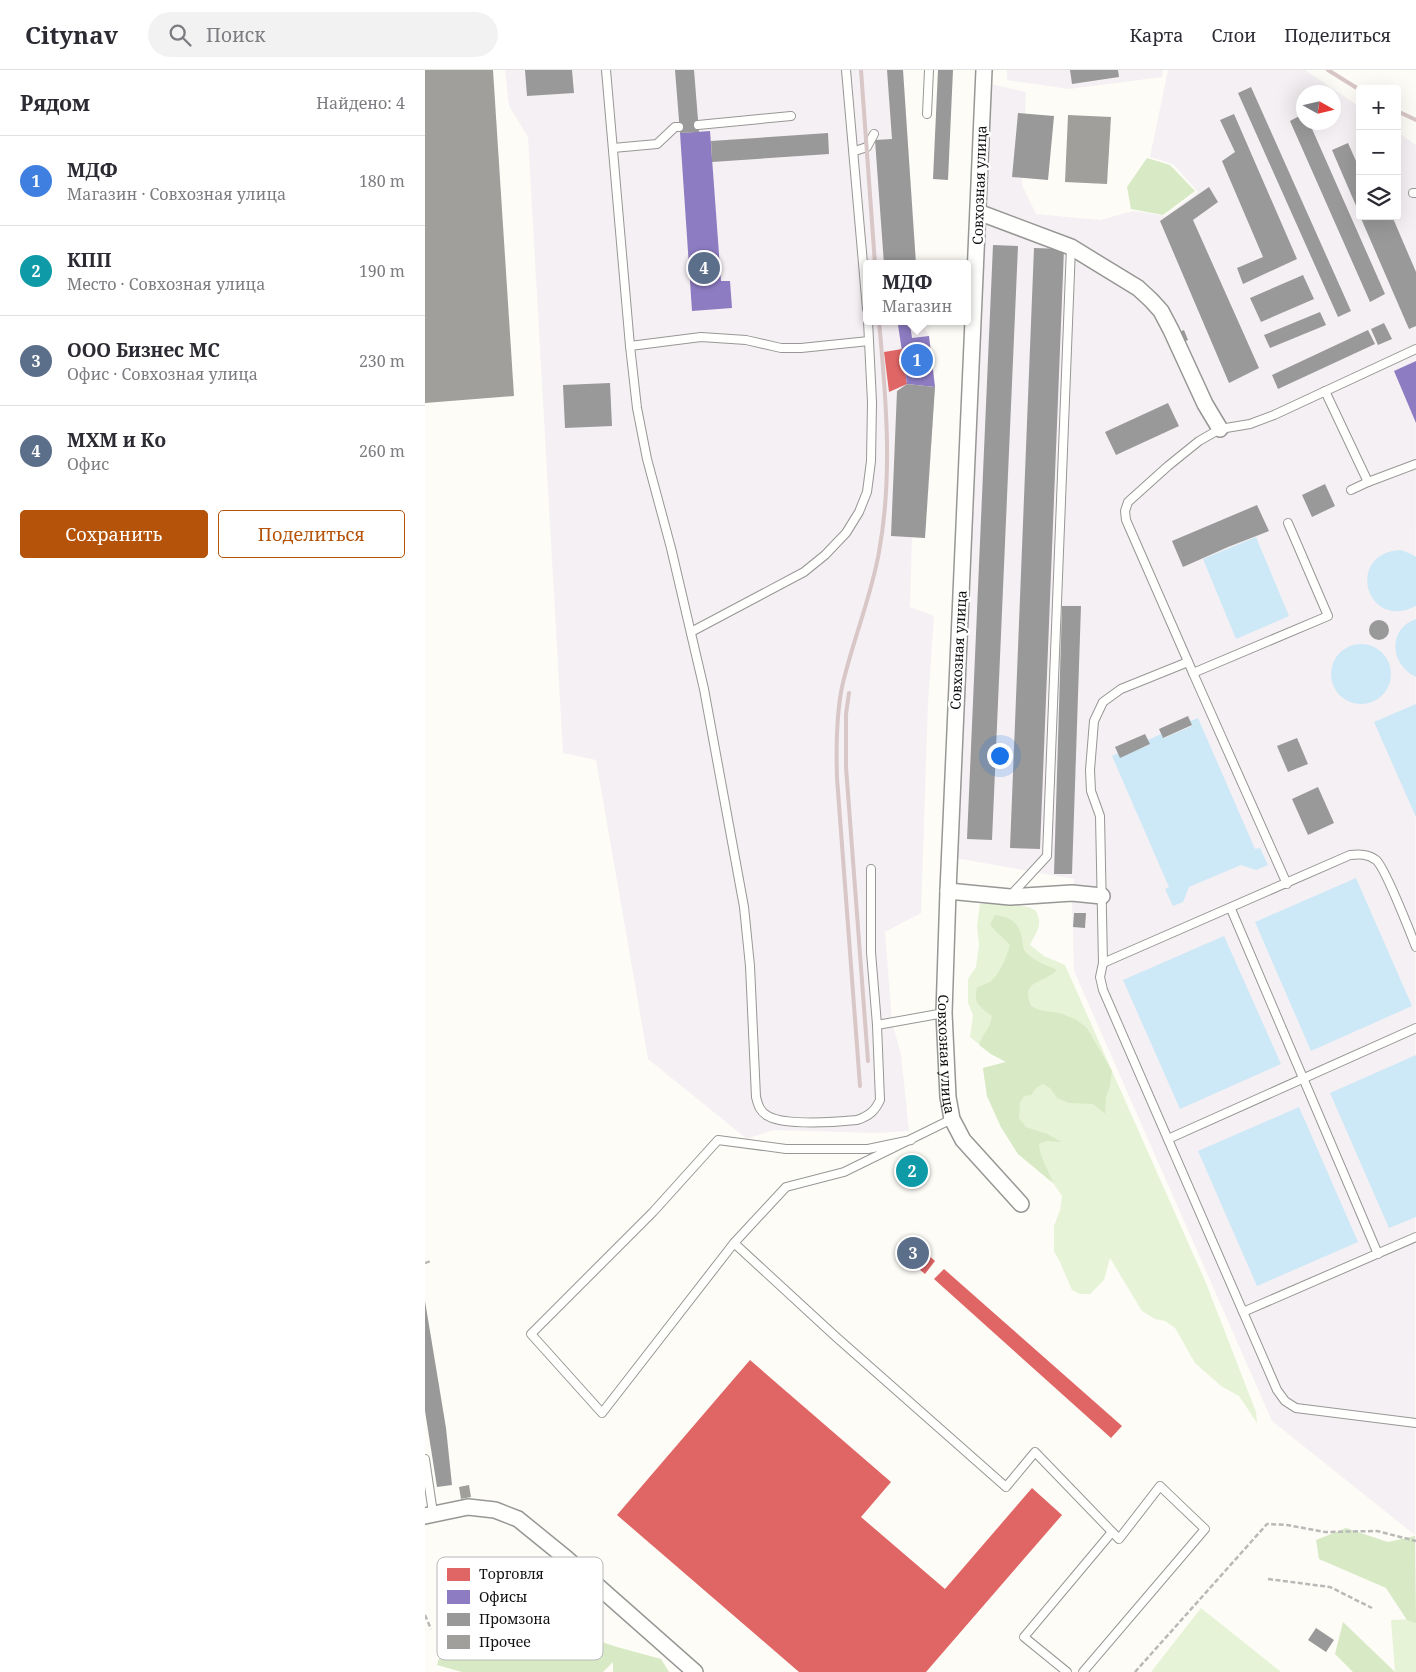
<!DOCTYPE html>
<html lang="ru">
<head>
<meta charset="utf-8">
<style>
  body { margin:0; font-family:"Noto Serif",serif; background:#f2f2f3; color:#2b2b33 }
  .controls { position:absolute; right:15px; top:15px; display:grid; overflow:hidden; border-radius:5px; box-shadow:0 5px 20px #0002 }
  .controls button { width:45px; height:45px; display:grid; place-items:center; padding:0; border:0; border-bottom:1px solid #e1e1e2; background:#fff; color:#2b2b33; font:25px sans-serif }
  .compass { position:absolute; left:871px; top:15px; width:45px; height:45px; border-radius:50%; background:#fff; box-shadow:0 5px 20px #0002; rotate:98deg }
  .you { position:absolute; left:574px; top:685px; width:18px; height:18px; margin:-12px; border:4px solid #fff; border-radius:50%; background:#1a73e8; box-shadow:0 0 0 8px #1a73e833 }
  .badge { display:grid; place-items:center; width:32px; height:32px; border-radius:50%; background:#b45309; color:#fff; font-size:16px; font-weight:700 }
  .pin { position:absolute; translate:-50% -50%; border:2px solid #fff; box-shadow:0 1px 5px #0006 }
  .popup { position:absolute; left:438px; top:190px; width:108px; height:65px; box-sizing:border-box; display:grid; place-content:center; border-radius:5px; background:#fff; filter:drop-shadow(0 1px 4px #0005); font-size:16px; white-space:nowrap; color:#7c7c81 }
  .popup b { font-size:19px; color:#2b2b33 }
  .popup::after { content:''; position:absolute; left:50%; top:100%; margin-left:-10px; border:10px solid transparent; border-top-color:#fff }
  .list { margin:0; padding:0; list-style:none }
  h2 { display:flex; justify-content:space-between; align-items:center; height:65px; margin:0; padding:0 20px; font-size:21px }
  h2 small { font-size:16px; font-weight:400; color:#7c7c81 }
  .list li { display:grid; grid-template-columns:32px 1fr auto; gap:15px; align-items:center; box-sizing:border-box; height:90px; padding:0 20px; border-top:1px solid #e1e1e2 }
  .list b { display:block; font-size:19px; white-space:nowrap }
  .list p { margin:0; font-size:16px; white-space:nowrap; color:#7c7c81 }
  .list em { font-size:16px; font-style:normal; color:#7c7c81 }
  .actions { display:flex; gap:10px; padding:15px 20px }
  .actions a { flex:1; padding:11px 0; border:1px solid #b45309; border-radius:5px; text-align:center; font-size:18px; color:#b45309 }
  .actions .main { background:#b45309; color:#fff }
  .icon { flex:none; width:28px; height:28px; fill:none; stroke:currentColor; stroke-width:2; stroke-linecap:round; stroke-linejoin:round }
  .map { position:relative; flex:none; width:991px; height:1602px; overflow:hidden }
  header { display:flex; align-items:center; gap:30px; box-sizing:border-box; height:70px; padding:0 25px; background:#fff; border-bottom:1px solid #e1e1e2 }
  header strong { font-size:24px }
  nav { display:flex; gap:28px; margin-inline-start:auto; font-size:18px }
  .search { width:350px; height:45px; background:#f2f2f3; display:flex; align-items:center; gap:12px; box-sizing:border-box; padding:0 18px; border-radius:28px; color:#7c7c81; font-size:19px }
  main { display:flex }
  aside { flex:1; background:#fff }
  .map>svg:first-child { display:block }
  .industrial { fill:#f5f0f3; fill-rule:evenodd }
  .green { fill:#e7f3d7 }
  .forest { fill:#d8eac5 }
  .water { fill:#cde8f7 }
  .shops { fill:#e06666 }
  .offices { fill:#8e7cc3 }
  .industry { fill:#999 }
  .building { fill:#a19f9c }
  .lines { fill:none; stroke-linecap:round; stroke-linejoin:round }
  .service-casing { stroke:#979795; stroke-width:10 }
  .minor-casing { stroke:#979795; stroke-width:18 }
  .path { stroke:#b9b9b8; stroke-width:2.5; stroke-dasharray:5 2.5; stroke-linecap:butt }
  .service { stroke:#fffffe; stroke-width:8 }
  .minor { stroke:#fffffe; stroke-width:15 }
  .rail { stroke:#d9c6c7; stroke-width:4 }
  .labels { text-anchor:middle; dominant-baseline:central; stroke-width:5; stroke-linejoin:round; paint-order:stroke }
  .street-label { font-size:14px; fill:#111; stroke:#fff }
  .key { fill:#fff; stroke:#b8b8b8; stroke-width:1 }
  .key-label { font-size:14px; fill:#111 }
</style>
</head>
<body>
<header>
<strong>Citynav</strong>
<div class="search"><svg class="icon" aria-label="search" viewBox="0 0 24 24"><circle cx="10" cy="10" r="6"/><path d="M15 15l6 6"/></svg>Поиск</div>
<nav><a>Карта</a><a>Слои</a><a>Поделиться</a></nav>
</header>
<main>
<aside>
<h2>Рядом<small>Найдено: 4</small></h2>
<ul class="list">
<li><span class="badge" style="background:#3f7fe0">1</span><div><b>МДФ</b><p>Магазин · Совхозная улица</p></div><em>180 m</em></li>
<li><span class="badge" style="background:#0f9aa8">2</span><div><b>КПП</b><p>Место · Совхозная улица</p></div><em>190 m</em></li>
<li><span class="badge" style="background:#5c6f8a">3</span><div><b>ООО Бизнес МС</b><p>Офис · Совхозная улица</p></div><em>230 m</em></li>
<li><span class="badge" style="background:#5c6f8a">4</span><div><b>МХМ и Ко</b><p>Офис</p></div><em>260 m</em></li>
</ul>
<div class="actions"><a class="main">Сохранить</a><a>Поделиться</a></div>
</aside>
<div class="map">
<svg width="991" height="1602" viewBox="0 0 991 1602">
  <rect width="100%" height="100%" fill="#fdfcf7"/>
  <g class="industrial">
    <path d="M80 0H478L491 194H442V251H496L504 266 510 317 500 468 487 467 485 537 509 546 503 632 496 843 460 862 467 952 476 984 484 1061 452 1063 348 1060 322 1069 223 989 171 690 138 683 103 67 84 36Z"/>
    <path d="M582 0H738L737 7 644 19 582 10Z"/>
    <path d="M743 0H880L935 37V146H972V62L991 75 990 1465 847 1351 649 901 647 831 649 809 530 788 566 14 601 22 597 115 611 144 675 150 708 141 740 146 773 122 748 94 725 87ZM878 22H908V52H878Z"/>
  </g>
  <g class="green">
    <path d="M571 833 604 837 611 841C618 855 612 861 605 875L619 886 640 895 781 1213 831 1342 832 1353 814 1326 796 1316 770 1293 750 1258 740 1251 730 1249 717 1241 685 1188 679 1210 665 1224H655L647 1220 634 1190 629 1182V1156L635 1140 637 1126 628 1113 593 1084 576 1057 562 1026 558 998 581 992 566 984 545 967 548 945 543 933V909L551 897 554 875 552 856 555 834Z"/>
    <path d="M776 1538 856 1602H726Z"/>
    <path d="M991 1549V1602H970L966 1550Z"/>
  </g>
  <g class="forest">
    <path d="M722 88 745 95 770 121 738 145 706 139 702 117Z"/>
    <path d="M570 845C585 847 594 852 597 868 597 871 598 877 599 880 606 890 621 895 632 900 618 914 595 910 606 936L614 940 635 943 652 950 662 958 687 1001 685 1016 681 1027 680 1044 668 1034 644 1033 632 1028 625 1018 618 1014 612 1017 606 1025 599 1026 595 1033 594 1048 601 1057 622 1064 637 1072 622 1071 614 1074C614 1086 624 1101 628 1113L593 1084 576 1057 562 1026 558 998 581 992 566 984 554 975C559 961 564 961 567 946 555 937 548 934 552 918 556 915 563 914 566 911 576 902 581 888 585 875 578 867 571 863 565 854Z"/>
    <path d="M921 1458 963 1472 990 1466 991 1553 982 1550 961 1518 894 1489 891 1470Z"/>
    <path d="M56 1547 105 1548 192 1577 236 1589 244 1602H188V1592L178 1602H37L12 1595 20 1570Z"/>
    <path d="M918 1552 970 1602H928L910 1584Z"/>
  </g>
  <g class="water">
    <path d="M831 467 864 546 811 569 778 489Z"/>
    <path d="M976 480 986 484 991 487V536C941 562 919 483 976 480Z"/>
    <path d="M991 549V607C965 595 962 559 991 549Z"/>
    <circle cx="936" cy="604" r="30"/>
    <path d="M991 634V747L949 652Z"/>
    <path d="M773 648 830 779 835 778 843 795 831 800 816 795 764 817 758 832 748 836 740 819 744 817 687 686 693 683 695 687 724 675 723 670 736 664 739 668 767 656 765 651Z"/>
    <path d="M931 808 987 936 886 981 830 852Z"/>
    <path d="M799 866 856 994 755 1039 698 910Z"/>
    <path d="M991 985V1147L964 1158 905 1023Z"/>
    <path d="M874 1037 933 1172 832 1216 773 1081Z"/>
  </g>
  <g class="shops">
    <path d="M477 279 482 314 464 322 459 282Z"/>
    <path d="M481 1094 494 1095 493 1118H481Z"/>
    <path d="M490 1167 504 1179 501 1183 510 1191 500 1204 476 1184Z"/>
    <path d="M519 1199 697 1356 686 1368 509 1209Z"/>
    <path d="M325 1290 466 1412 436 1447 520 1519 607 1418 637 1445 501 1602H374L192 1445Z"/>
  </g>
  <g class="offices">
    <path d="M285 61 296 211H305L307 238 267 241 255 63Z"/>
    <path d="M485 254 487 268 504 266 510 317 482 314 473 255Z"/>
    <path d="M991 291V353L969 301Z"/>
  </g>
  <g class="industry">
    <path d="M100 0H147L149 23 102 26Z"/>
    <path d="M250 0H269L274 62 255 63Z"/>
    <path d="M462 0H478L491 194H459L450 70 467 69Z"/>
    <path d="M513 0H528L523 110 508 109Z"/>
    <path d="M645 0H693L694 7 647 14Z"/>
    <path d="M826 17 926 241 913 247 813 23Z"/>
    <path d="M593 43 629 46 623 110 587 107Z"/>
    <path d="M809 44 872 189 818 214 812 198 838 187 797 91 810 82 795 50Z"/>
    <path d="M878 44V52H884L960 224 945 232 865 51Z"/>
    <path d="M403 63 404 84 287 92 286 71Z"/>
    <path d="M923 73 935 100V145L907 80Z"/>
    <path d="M784 117 793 132 768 150 834 298 804 313 735 151Z"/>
    <path d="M935 146H967L991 202V256L984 259Z"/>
    <path d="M568 175 593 176 567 770 542 769Z"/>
    <path d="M609 178 639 179 615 779 585 778Z"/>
    <path d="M878 205 889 229 836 252 825 228Z"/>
    <path d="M895 242 901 255 845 278 839 265Z"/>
    <path d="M463 251H496V253L463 255Z"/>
    <path d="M959 253 967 269 953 275 946 259Z"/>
    <path d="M759 260 763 270 758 272 754 262Z"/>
    <path d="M943 260 950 274 853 319 847 305Z"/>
    <path d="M185 313 187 356 140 358 138 315Z"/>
    <path d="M482 314 510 317 500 468 466 466 472 321Z"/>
    <path d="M743 333 754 356 691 385 680 362Z"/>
    <path d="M900 414 910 436 887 447 877 425Z"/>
    <path d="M832 435 844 461 803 477 758 497 747 471Z"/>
    <path d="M637 536H656L647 804H629Z"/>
    <circle cx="954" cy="560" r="10"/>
    <path d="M763 646 767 655 738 668 734 659Z"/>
    <path d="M720 664 725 674 695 688 690 677Z"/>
    <path d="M872 668 883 694 863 702 852 676Z"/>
    <path d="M893 717 909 753 883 765 867 729Z"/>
    <path d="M649 843H661L660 858 648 857Z"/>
    <path d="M0 1231 21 1358 27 1415 12 1417 0 1341Z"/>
    <path d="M891 1558 909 1570 901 1582 883 1570Z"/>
  </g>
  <g class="building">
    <path d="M0 0H68L89 326 0 333Z"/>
    <path d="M643 45 686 47 682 114 640 112Z"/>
    <path d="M44 1415 46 1427 36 1429 34 1417Z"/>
  </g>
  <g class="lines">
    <g class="service-casing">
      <g id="service">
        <path d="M181 0 205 276 276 267 321 270 356 278H376L444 271"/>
        <path d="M421 0 442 239"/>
        <path d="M502 44 504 0"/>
        <path d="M273 55 366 46"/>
        <path d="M188 78 232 74 250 57H254"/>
        <path d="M430 81 442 77 449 64"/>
        <path d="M988 123H991"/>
        <path d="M205 276 212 338 222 389 246 478 279 619 319 837 325 896 331 1027C333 1035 335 1042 343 1046 360 1056 412 1052 432 1050 444 1046 450 1041 455 1030L452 955 446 882V799"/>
        <path d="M900 321 943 412 991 394"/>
        <path d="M926 420 943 412"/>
        <path d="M863 453 903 546 768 603 701 450 700 441 703 432 743 396 774 371 795 359 825 354 849 345 991 279"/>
        <path d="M266 562 379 502 400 485 421 463 434 442 442 422 446 391 447 332 443 251"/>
        <path d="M763 592 696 619 678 632 669 651 665 700 666 721 675 746 678 893 675 907 678 920 852 1320 860 1331 871 1338 991 1353"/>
        <path d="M768 603 862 814"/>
        <path d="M586 825 622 786 646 177"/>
        <path d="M806 839 953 1184"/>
        <path d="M678 893 925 785C935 784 943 784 951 790 960 797 985 862 991 877"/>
        <path d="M452 955 519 943"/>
        <path d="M743 1069 991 958"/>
        <path d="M486 1070 443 1079H361L293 1070 228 1142 106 1264 177 1343 309 1173 361 1117 419 1102 527 1049"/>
        <path d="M309 1173 410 1266 581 1417 610 1382 694 1469 735 1416 780 1459 658 1602"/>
        <path d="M818 1242 991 1167"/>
        <path d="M0 1389 8 1443"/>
        <path d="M642 1602 599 1567 687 1462"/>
      </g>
    </g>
    <g class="minor-casing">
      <g id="minor">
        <path id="s1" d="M559 0 523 821 519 943 523 1027 527 1049 538 1070 596 1134"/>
        <path d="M553 142 646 177 713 218 726 230 736 241 746 260 780 334 795 359"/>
        <path d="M523 821 585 827 647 823 677 826"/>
        <path d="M0 1446 43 1437 70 1440 93 1449 141 1488 270 1602"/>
      </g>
    </g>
    <g class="path">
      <path d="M0 1193 6 1191"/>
      <path d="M843 1509 905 1517 947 1538"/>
      <path d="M0 1545 6 1559"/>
      <path d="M710 1602 842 1454 862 1455 900 1462 952 1461 991 1471"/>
    </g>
    <use href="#service" class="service"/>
    <use href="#minor" class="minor"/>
    <g class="rail">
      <path d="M436 0 450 194"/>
      <path d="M903 0 935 20"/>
      <path d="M972 41 991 50"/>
      <path d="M424 623 421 644V697L443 991"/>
      <path d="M435 1016 412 708C411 677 411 647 417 617 427 572 446 528 454 482 468 406 461 327 454 251"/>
    </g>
  </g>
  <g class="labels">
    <g class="street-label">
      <text transform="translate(554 115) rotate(-88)">Совхозная улица</text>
      <text transform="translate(533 580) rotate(-87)">Совхозная улица</text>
      <text stroke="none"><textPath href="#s1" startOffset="985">Совхозная улица</textPath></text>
    </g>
  </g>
  <rect x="12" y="1487" width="166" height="103" rx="8" class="key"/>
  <rect x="22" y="1498" width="23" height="13" fill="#e06666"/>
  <rect x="22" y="1520" width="23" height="14" fill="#8e7cc3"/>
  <rect x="22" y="1543" width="23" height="13" fill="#999"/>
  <rect x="22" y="1565" width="23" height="14" fill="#a19f9c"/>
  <g class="key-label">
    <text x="54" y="1509">Торговля</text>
    <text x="54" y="1532">Офисы</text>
    <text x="54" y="1554">Промзона</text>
    <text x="54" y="1577">Прочее</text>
  </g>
</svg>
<div class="controls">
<button>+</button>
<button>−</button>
<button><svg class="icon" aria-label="layers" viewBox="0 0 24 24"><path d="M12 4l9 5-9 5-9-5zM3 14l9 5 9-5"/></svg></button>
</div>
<svg class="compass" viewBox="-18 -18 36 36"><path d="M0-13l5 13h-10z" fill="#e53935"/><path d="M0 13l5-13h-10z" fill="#7c7c81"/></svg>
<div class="you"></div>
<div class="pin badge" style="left:492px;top:290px;background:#3f7fe0">1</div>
<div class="popup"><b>МДФ</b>Магазин</div>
<div class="pin badge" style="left:487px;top:1101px;background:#0f9aa8">2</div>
<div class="pin badge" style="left:488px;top:1183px;background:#5c6f8a">3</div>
<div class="pin badge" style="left:279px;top:198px;background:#5c6f8a">4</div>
</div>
</main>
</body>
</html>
